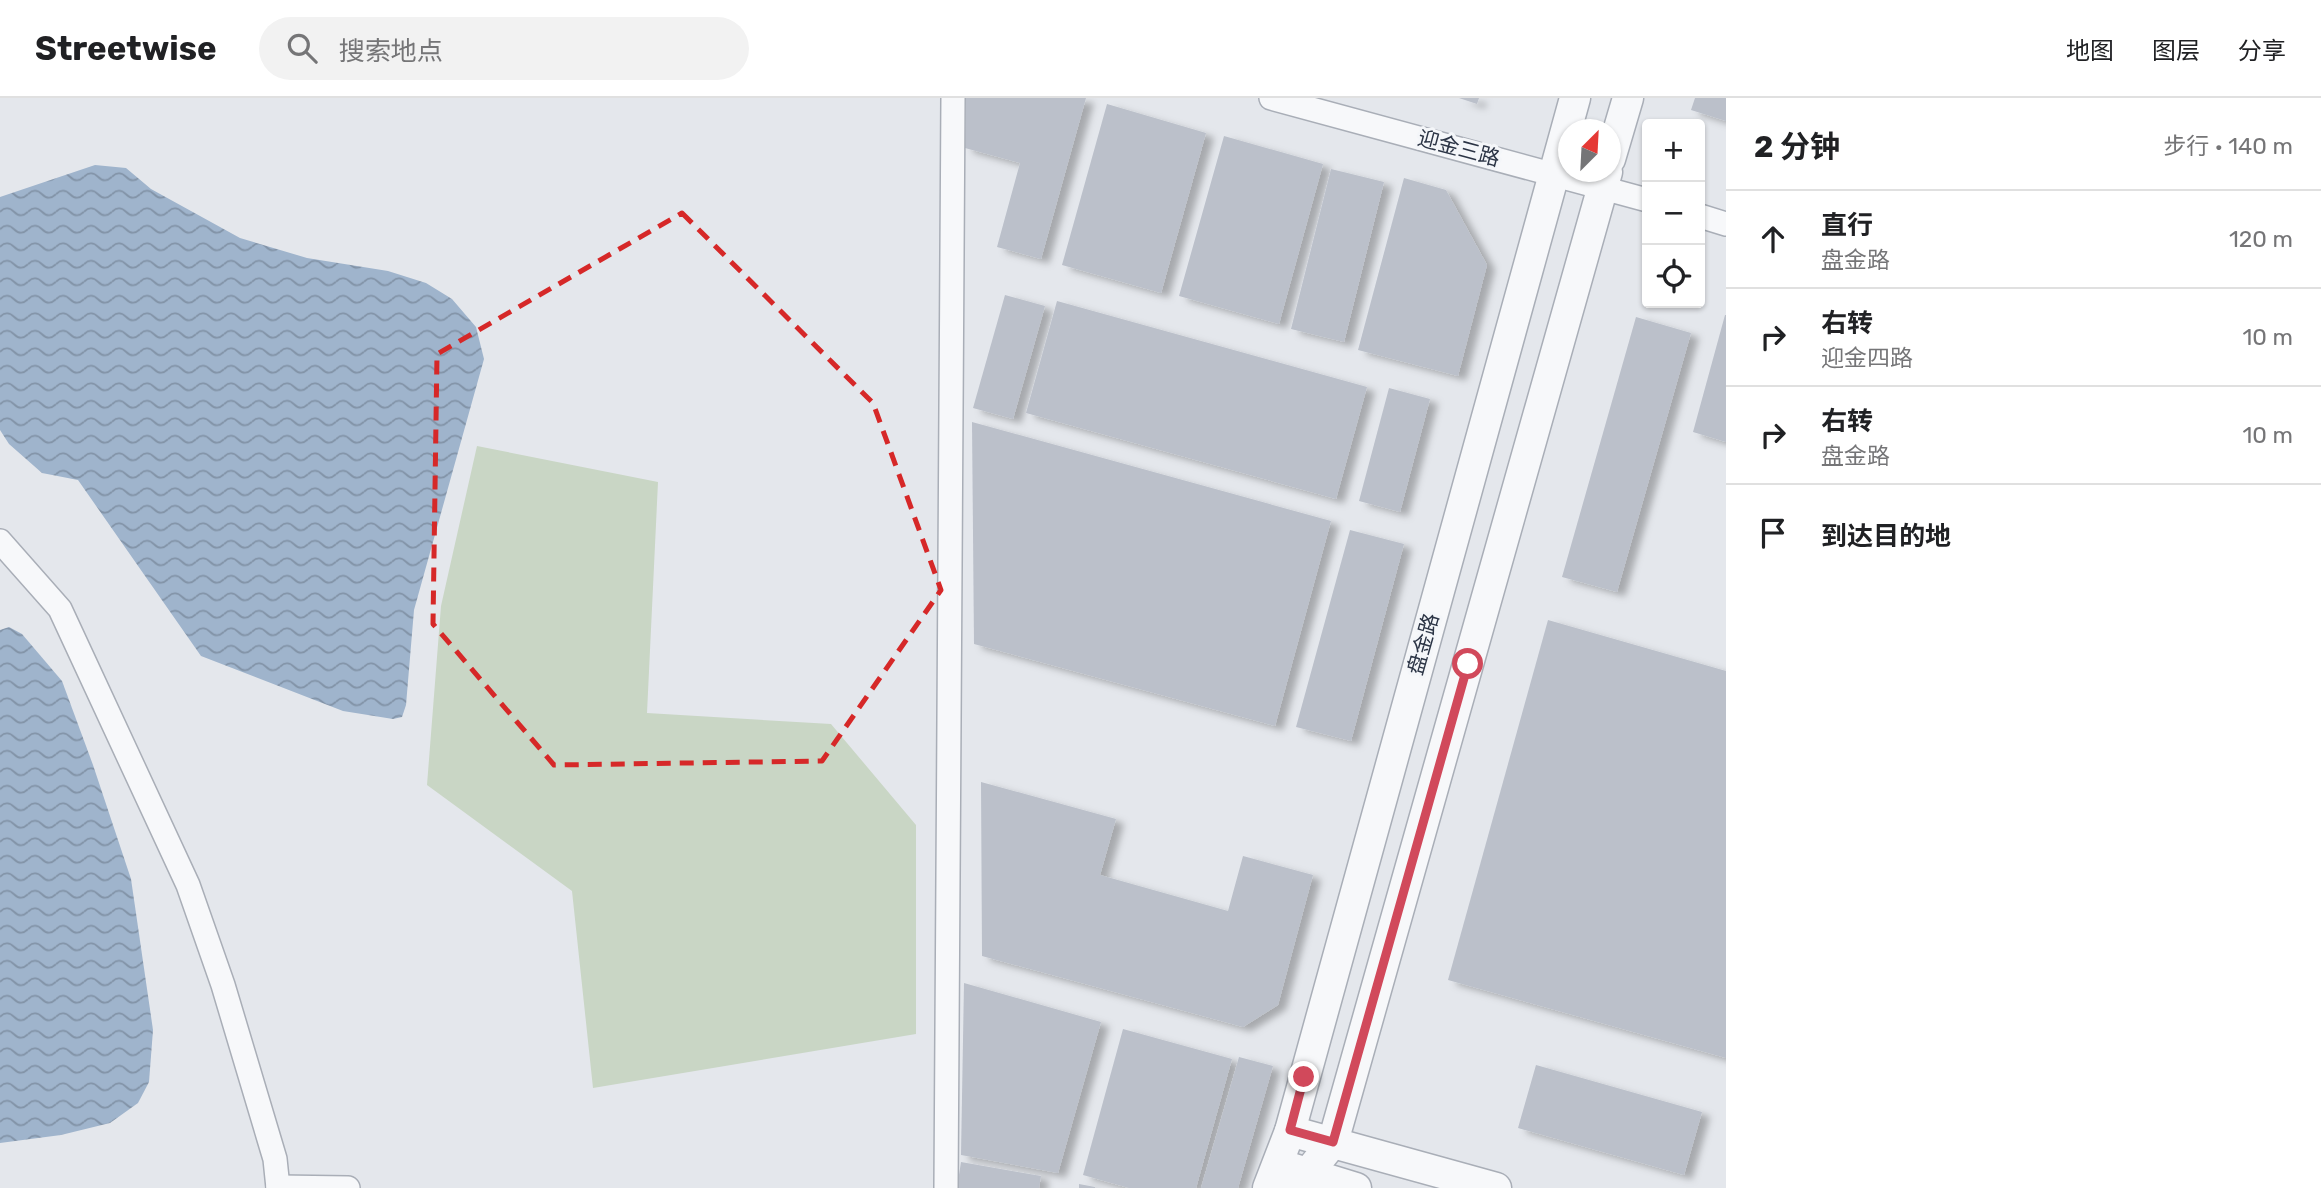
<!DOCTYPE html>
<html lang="zh">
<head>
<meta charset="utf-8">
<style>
  body { margin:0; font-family:Rubik,"Noto Sans SC",sans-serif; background:#f2f2f2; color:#202124 }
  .controls { position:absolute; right:21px; top:21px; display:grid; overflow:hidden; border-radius:7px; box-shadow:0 2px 5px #0004 }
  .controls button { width:63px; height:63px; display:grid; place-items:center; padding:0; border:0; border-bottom:2px solid #e0e0e0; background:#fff; color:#202124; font:35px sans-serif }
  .compass { position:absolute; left:1558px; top:21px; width:63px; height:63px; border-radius:50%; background:#fff; box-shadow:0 2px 5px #0004; rotate:24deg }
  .stop { position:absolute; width:21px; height:21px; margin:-16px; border:5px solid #d1495b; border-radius:50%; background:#fff }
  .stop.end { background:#d1495b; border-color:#fff; box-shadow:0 2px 7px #0008 }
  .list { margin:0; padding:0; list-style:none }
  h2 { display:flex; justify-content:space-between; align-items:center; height:91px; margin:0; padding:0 28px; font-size:30px }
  h2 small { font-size:23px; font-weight:400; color:#757577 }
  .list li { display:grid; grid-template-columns:46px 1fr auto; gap:21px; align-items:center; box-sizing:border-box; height:98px; padding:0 28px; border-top:2px solid #e0e0e0 }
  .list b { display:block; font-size:26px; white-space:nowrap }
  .list p { margin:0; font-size:23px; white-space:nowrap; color:#757577 }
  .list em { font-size:23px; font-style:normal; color:#757577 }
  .icon { flex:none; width:38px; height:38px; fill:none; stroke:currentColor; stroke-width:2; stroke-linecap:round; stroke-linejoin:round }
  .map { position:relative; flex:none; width:1726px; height:1090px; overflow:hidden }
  header { display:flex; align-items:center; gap:42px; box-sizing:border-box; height:98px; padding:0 35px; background:#fff; border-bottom:2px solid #e0e0e0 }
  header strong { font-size:33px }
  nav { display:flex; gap:38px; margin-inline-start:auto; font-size:24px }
  .search { width:490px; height:63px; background:#f2f2f2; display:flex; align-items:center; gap:18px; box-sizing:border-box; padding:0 24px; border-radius:38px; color:#757577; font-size:26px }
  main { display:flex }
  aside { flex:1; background:#fff }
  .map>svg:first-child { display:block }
  .grass { fill:#c9d6c5 }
  .water { fill:url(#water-waves) }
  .building { fill:#bbc0ca; filter:url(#shadow) }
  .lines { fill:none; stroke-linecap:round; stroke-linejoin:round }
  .minor-casing { stroke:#a9aeb7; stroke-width:26 }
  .tertiary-casing { stroke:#a9aeb7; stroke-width:33 }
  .minor { stroke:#f7f8fa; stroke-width:23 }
  .tertiary { stroke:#f7f8fa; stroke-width:30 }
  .route { stroke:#d1495b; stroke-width:9 }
  .marked { fill:none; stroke:#d62828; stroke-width:5; stroke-dasharray:14 9; stroke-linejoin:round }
  .labels { text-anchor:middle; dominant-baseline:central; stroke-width:6; stroke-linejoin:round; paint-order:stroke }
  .street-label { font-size:21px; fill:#2b3445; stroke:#f4f6f9 }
</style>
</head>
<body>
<header>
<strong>Streetwise</strong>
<div class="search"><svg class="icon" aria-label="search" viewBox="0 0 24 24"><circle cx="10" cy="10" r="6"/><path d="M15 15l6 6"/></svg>搜索地点</div>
<nav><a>地图</a><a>图层</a><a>分享</a></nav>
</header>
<main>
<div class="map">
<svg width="1726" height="1090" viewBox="0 0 1726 1090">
  <defs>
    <pattern id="water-waves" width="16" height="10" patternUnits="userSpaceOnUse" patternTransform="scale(1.75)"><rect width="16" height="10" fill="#9fb4cc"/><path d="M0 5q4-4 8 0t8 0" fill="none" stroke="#8293a7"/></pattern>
    <filter id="shadow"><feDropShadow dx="8" dy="4.5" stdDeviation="3.5" flood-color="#0004"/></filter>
  </defs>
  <rect width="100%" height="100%" fill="#e4e7ec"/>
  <path class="grass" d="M477 348 658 384 647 615 831 626 916 727V936L593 990 572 793 427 687 441 508Z"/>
  <g class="water">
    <path d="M95 67 126 70 151 91 240 140 307 160 388 173 426 185 452 201 476 229 484 261 414 512 406 607 402 619 393 621 343 613 201 558 78 382 42 375 9 346 0 332V99Z"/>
    <path d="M9 529 22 536 62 583 93 667 131 781 153 932 149 984 138 1005 110 1025 61 1037 0 1045V532Z"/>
  </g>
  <g class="building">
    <path d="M966 0H1086L1041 161 997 149 1020 65 965 50Z"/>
    <path d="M1459 0H1479L1477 6Z"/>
    <path d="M1695 0H1726V23L1691 12Z"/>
    <path d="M1107 6 1206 35 1161 195 1062 167Z"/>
    <path d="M1224 38 1323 66 1279 226 1179 198Z"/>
    <path d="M1331 71 1384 84 1344 244 1291 231Z"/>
    <path d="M1404 80 1446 92 1487 167 1458 278 1358 252Z"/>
    <path d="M1005 197 1045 208 1013 321 973 310Z"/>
    <path d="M1057 203 1367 289 1336 401 1026 315Z"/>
    <path d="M1725 217H1726V344L1693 334Z"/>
    <path d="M1636 219 1691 235 1617 494 1562 479Z"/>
    <path d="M1389 290 1430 301 1400 414 1359 403Z"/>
    <path d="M972 324 1331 423 1275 628 974 546Z"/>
    <path d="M1350 432 1404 446 1351 643 1296 629Z"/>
    <path d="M1548 522 1726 573V960L1448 882Z"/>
    <path d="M981 684 1116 721 1100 777 1228 813 1243 758 1313 777 1278 907 1243 929 982 858Z"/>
    <path d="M964 885 1101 924 1058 1075 961 1057Z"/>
    <path d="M1123 931 1232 961 1196 1090H1129L1083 1077Z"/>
    <path d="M1239 959 1273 968 1238 1090H1201Z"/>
    <path d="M1536 967 1702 1014 1684 1077 1518 1030Z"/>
    <path d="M961 1064 1041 1078 1039 1090H957Z"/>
    <path d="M1079 1086 1095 1089V1090H1079Z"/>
  </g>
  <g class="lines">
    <g class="minor-casing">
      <g id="minor">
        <path d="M1271 0 1647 102"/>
        <path d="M1700 118 1726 126"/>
        <path d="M0 443 60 511 188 787 223 887 275 1061 278 1090"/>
        <path d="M278 1089 348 1090"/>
        <path d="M946 1090 953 0"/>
      </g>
    </g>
    <g class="tertiary-casing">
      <g id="tertiary">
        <path d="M1610 61 1628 0"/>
        <path d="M1290 1033 1496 1090"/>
        <path d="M1291 1070 1356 1090"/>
        <path d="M1268 1090 1290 1033 1575 0"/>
        <path d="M1296 1090 1333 1044 1607 74"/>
      </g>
    </g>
    <use href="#minor" class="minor"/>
    <use href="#tertiary" class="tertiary"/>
  </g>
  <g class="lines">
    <path class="route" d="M1304 979 1290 1032 1333 1044 1468 566"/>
  </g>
  <path class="marked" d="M682 115 873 305 941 492 822 663 554 667 433 526 437 256Z"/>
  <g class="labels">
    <g class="street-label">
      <text transform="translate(1459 50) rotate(15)">迎金三路</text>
      <text transform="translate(1423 546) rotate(-74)">盘金路</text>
    </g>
  </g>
</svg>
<div class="controls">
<button>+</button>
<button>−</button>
<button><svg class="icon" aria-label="locate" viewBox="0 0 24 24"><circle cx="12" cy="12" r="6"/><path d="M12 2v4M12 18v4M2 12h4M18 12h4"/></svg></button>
</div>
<svg class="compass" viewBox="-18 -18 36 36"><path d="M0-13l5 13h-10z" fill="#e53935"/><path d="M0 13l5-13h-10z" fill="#757577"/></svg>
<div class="stop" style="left:1468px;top:566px"></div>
<div class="stop end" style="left:1304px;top:979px"></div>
</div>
<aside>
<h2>2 分钟<small>步行 · 140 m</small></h2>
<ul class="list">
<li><svg class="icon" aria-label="ahead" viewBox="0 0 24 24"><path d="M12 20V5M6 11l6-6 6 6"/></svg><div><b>直行</b><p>盘金路</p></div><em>120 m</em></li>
<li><svg class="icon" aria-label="right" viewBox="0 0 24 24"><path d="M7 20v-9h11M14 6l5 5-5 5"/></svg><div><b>右转</b><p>迎金四路</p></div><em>10 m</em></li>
<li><svg class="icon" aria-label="right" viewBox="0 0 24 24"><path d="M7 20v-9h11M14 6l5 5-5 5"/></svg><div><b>右转</b><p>盘金路</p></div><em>10 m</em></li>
<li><svg class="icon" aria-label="arrive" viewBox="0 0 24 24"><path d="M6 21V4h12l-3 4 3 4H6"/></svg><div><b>到达目的地</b></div></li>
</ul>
</aside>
</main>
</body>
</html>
